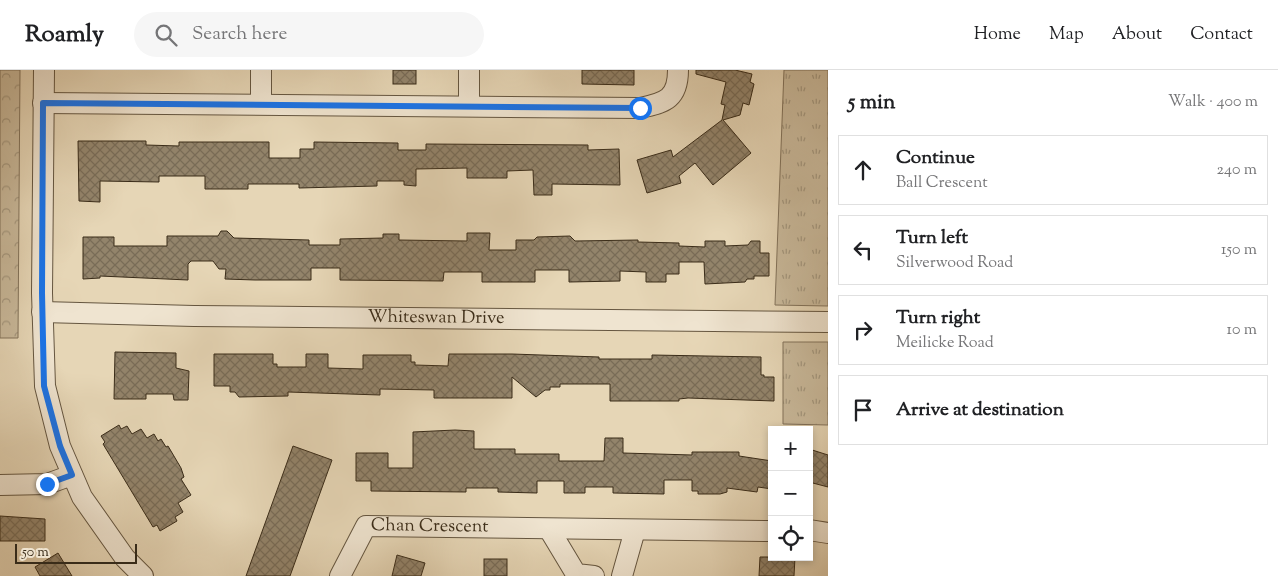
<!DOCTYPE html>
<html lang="en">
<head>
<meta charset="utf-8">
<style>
  body { margin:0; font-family:"Sorts Mill Goudy",serif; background:#f6f6f6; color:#202124 }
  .controls { position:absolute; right:15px; bottom:15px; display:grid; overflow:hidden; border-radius:0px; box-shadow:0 2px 8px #0003 }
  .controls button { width:45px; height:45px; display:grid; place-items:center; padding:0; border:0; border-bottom:1px solid #e0e0e0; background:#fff; color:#202124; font:25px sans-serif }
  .scale { position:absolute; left:15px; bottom:12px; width:122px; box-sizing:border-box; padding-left:5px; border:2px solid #3a2c19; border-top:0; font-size:14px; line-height:18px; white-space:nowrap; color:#3a2c19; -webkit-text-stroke:4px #efe4d0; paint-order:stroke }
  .stop { position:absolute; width:15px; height:15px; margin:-11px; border:4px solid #1a73e8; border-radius:50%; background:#fff }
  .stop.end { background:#1a73e8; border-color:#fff; box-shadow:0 1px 5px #0008 }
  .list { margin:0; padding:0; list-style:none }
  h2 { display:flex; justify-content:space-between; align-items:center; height:65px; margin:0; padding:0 20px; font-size:21px }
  h2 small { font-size:16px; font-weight:400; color:#757577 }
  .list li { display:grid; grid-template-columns:32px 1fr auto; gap:15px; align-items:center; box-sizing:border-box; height:70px; margin:0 10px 10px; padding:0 10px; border:1px solid #e0e0e0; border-radius:0px }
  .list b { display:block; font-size:19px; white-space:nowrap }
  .list p { margin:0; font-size:16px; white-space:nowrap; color:#757577 }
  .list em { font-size:16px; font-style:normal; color:#757577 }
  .icon { flex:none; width:28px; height:28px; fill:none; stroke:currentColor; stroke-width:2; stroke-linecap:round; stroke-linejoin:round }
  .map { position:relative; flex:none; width:828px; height:506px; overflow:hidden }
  header { display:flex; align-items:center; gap:30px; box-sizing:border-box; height:70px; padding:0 25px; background:#fff; border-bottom:1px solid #e0e0e0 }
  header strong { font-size:24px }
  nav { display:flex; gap:28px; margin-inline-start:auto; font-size:18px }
  .search { width:350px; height:45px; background:#f6f6f6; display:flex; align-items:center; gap:12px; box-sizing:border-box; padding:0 18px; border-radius:28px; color:#757577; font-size:19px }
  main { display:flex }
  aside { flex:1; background:#fff }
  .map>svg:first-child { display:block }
  .grass { fill:url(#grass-tufts); stroke:#82725a }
  .forest { fill:url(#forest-crowns); stroke:#82725a }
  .building { fill:url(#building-cross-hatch); stroke:#3a2c19 }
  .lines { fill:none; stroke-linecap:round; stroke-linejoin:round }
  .minor-casing { stroke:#655640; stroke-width:22 }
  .minor { stroke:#efe4d0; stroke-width:20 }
  .route { stroke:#1a73e8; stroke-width:6 }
  .labels { text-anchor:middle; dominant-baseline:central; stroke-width:4; stroke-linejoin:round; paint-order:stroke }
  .street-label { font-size:18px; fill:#3a2c19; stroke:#efe4d0 }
</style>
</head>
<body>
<header>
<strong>Roamly</strong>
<div class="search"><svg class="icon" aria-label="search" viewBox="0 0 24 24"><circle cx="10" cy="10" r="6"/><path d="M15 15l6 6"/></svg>Search here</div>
<nav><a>Home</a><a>Map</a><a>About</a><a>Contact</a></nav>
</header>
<main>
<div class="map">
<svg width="828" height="506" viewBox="0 0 828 506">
  <defs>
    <pattern id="grass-tufts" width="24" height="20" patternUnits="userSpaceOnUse" patternTransform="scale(1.25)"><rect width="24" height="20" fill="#c9b99b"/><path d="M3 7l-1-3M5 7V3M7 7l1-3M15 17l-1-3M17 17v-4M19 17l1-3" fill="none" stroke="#a4977e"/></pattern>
    <pattern id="forest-crowns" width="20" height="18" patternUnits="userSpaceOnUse" patternTransform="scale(1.25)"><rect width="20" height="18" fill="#c9b99b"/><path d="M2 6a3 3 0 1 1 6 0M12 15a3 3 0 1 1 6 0" fill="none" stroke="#a4977e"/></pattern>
    <pattern id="building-cross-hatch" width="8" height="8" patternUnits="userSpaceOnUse" patternTransform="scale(1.25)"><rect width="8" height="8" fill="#93846b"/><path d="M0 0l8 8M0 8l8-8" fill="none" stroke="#796c57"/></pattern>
  </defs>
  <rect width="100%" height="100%" fill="#e6d6b6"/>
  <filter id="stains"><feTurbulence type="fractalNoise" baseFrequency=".004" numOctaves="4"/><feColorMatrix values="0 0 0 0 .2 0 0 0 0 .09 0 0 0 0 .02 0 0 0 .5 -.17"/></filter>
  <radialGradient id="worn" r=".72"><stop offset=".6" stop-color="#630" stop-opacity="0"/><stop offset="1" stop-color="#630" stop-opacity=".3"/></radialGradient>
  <g class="grass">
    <path d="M784 0H828V236L775 235Z"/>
    <path d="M783 272H828V355L783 354Z"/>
  </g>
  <path class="forest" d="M0 0H20L18 268H0Z"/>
  <g class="building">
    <rect x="393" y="0" width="23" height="14"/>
    <path d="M582 0H634V15L582 14Z"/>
    <path d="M696 0H735L752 4 750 12 754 14 749 35 743 33 740 45 723 50 751 83 713 115 695 93 679 106 681 113 647 123 637 90 671 80 673 87 722 50 725 35 721 34 726 12 696 4Z"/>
    <path d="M78 71H146V75L179 76V72H269V88H300V79H314V72L398 73V80H426V74L588 75V80L619 79 620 115 552 114V125H534L533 100 507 101V108H467V98L416 99V116L404 115V111H377V116L299 118V114H248V119H205V106H159V112L100 111V132L79 131Z"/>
    <path d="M221 161H227L234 168 309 170V175H340V169L383 168V164H399V170L467 171V163H490L489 180H516V170H534L537 167 570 166 575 171 638 170V172L679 173V176L705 177V171H725V176L748 175 751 171H760V183H769V206H754V209H747L745 212 705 214 704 192H679V204H666V212H646V202L620 201V211L569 212V200H535V212H482V202H444L443 211 340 210V198H311V210H255L225 209 226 199H219L213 191H191L188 194V210L100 206V208L83 209V167H114V176H167V166H218Z"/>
    <path d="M115 282 176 283V298L189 301 188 330H174L173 324H146V329H114Z"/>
    <path d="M214 284H273V294H277V297H306V284H328V298L363 299V285H411V292H415V295L448 296 449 284H512L599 287V289H652V285L761 287V305H764V307H774V331L688 328 679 329V331H610V314H560V317H550V320H545L536 327 512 307V328H434V320L380 319V325L288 322V326L239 327 235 322H230V316H214Z"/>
    <path d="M119 355 121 359 127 356 132 364 141 359 147 368 154 364 158 371 161 369 166 377 168 376 181 398 184 407 181 409 191 425 178 433 183 442 175 447 177 451 160 461 157 455 153 457 103 374 105 372 101 366Z"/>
    <path d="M455 360 474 361V379H515V384H559V391H604L605 368H623V383L692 385V382H739V386L772 391V419L758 417 757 422 727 418V422L720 424H698V421H692V410H664V424L613 423V417H585V423H564V411H537V423L498 422V418H466V422L371 421V411H356V383H388V398H413V362Z"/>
    <path d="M293 376 332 390 290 506H246Z"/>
    <path d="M809 379 828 385V417L809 412Z"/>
    <path d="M0 446 45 449V471H0Z"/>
    <path d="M58 483 72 506H40L35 497Z"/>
    <path d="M397 485 425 493 421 506H392Z"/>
    <path d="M760 487H795L794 506H759Z"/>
    <rect x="484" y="489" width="23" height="17"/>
  </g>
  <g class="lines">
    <g class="minor-casing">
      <g id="minor">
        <path d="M44 0 42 223 45 316 60 376 82 427 125 488 143 506"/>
        <path d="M43 33 640 38C666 33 678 28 678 0"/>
        <path d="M261 34V0"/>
        <path d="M469 36V0"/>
        <path id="s1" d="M42 242 194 246 828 252"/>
        <path d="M0 415 47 414 72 405"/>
        <path d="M549 459 576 504 594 506"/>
        <path d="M809 460 828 463"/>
        <path id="s2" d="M340 506 366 456 772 461"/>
        <path d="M622 506 635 460"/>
      </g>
    </g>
    <use href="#minor" class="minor"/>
  </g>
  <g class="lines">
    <path class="route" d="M47 414 72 405 60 376 44 316 42 223 43 33 640 38"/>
  </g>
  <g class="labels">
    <g class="street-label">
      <text stroke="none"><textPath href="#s1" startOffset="394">Whiteswan Drive</textPath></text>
      <text stroke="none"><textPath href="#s2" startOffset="120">Chan Crescent</textPath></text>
    </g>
  </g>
  <rect width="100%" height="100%" filter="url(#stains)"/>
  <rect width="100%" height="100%" fill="url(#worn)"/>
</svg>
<div class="controls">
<button>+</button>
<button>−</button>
<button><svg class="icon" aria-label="locate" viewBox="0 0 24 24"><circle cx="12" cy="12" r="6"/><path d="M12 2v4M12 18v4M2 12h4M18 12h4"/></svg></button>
</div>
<div class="scale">50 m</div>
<div class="stop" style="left:640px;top:38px"></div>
<div class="stop end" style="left:47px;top:414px"></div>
</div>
<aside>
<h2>5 min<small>Walk · 400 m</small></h2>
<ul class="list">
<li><svg class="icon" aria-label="ahead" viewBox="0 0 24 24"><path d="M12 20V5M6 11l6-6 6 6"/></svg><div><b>Continue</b><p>Ball Crescent</p></div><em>240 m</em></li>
<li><svg class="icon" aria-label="left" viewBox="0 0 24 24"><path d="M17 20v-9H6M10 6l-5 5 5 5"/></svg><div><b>Turn left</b><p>Silverwood Road</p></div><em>150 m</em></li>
<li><svg class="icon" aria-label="right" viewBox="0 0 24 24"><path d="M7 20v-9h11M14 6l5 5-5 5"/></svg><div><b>Turn right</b><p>Meilicke Road</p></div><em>10 m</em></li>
<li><svg class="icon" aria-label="arrive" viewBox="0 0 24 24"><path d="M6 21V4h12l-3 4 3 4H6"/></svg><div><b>Arrive at destination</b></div></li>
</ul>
</aside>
</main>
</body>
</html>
